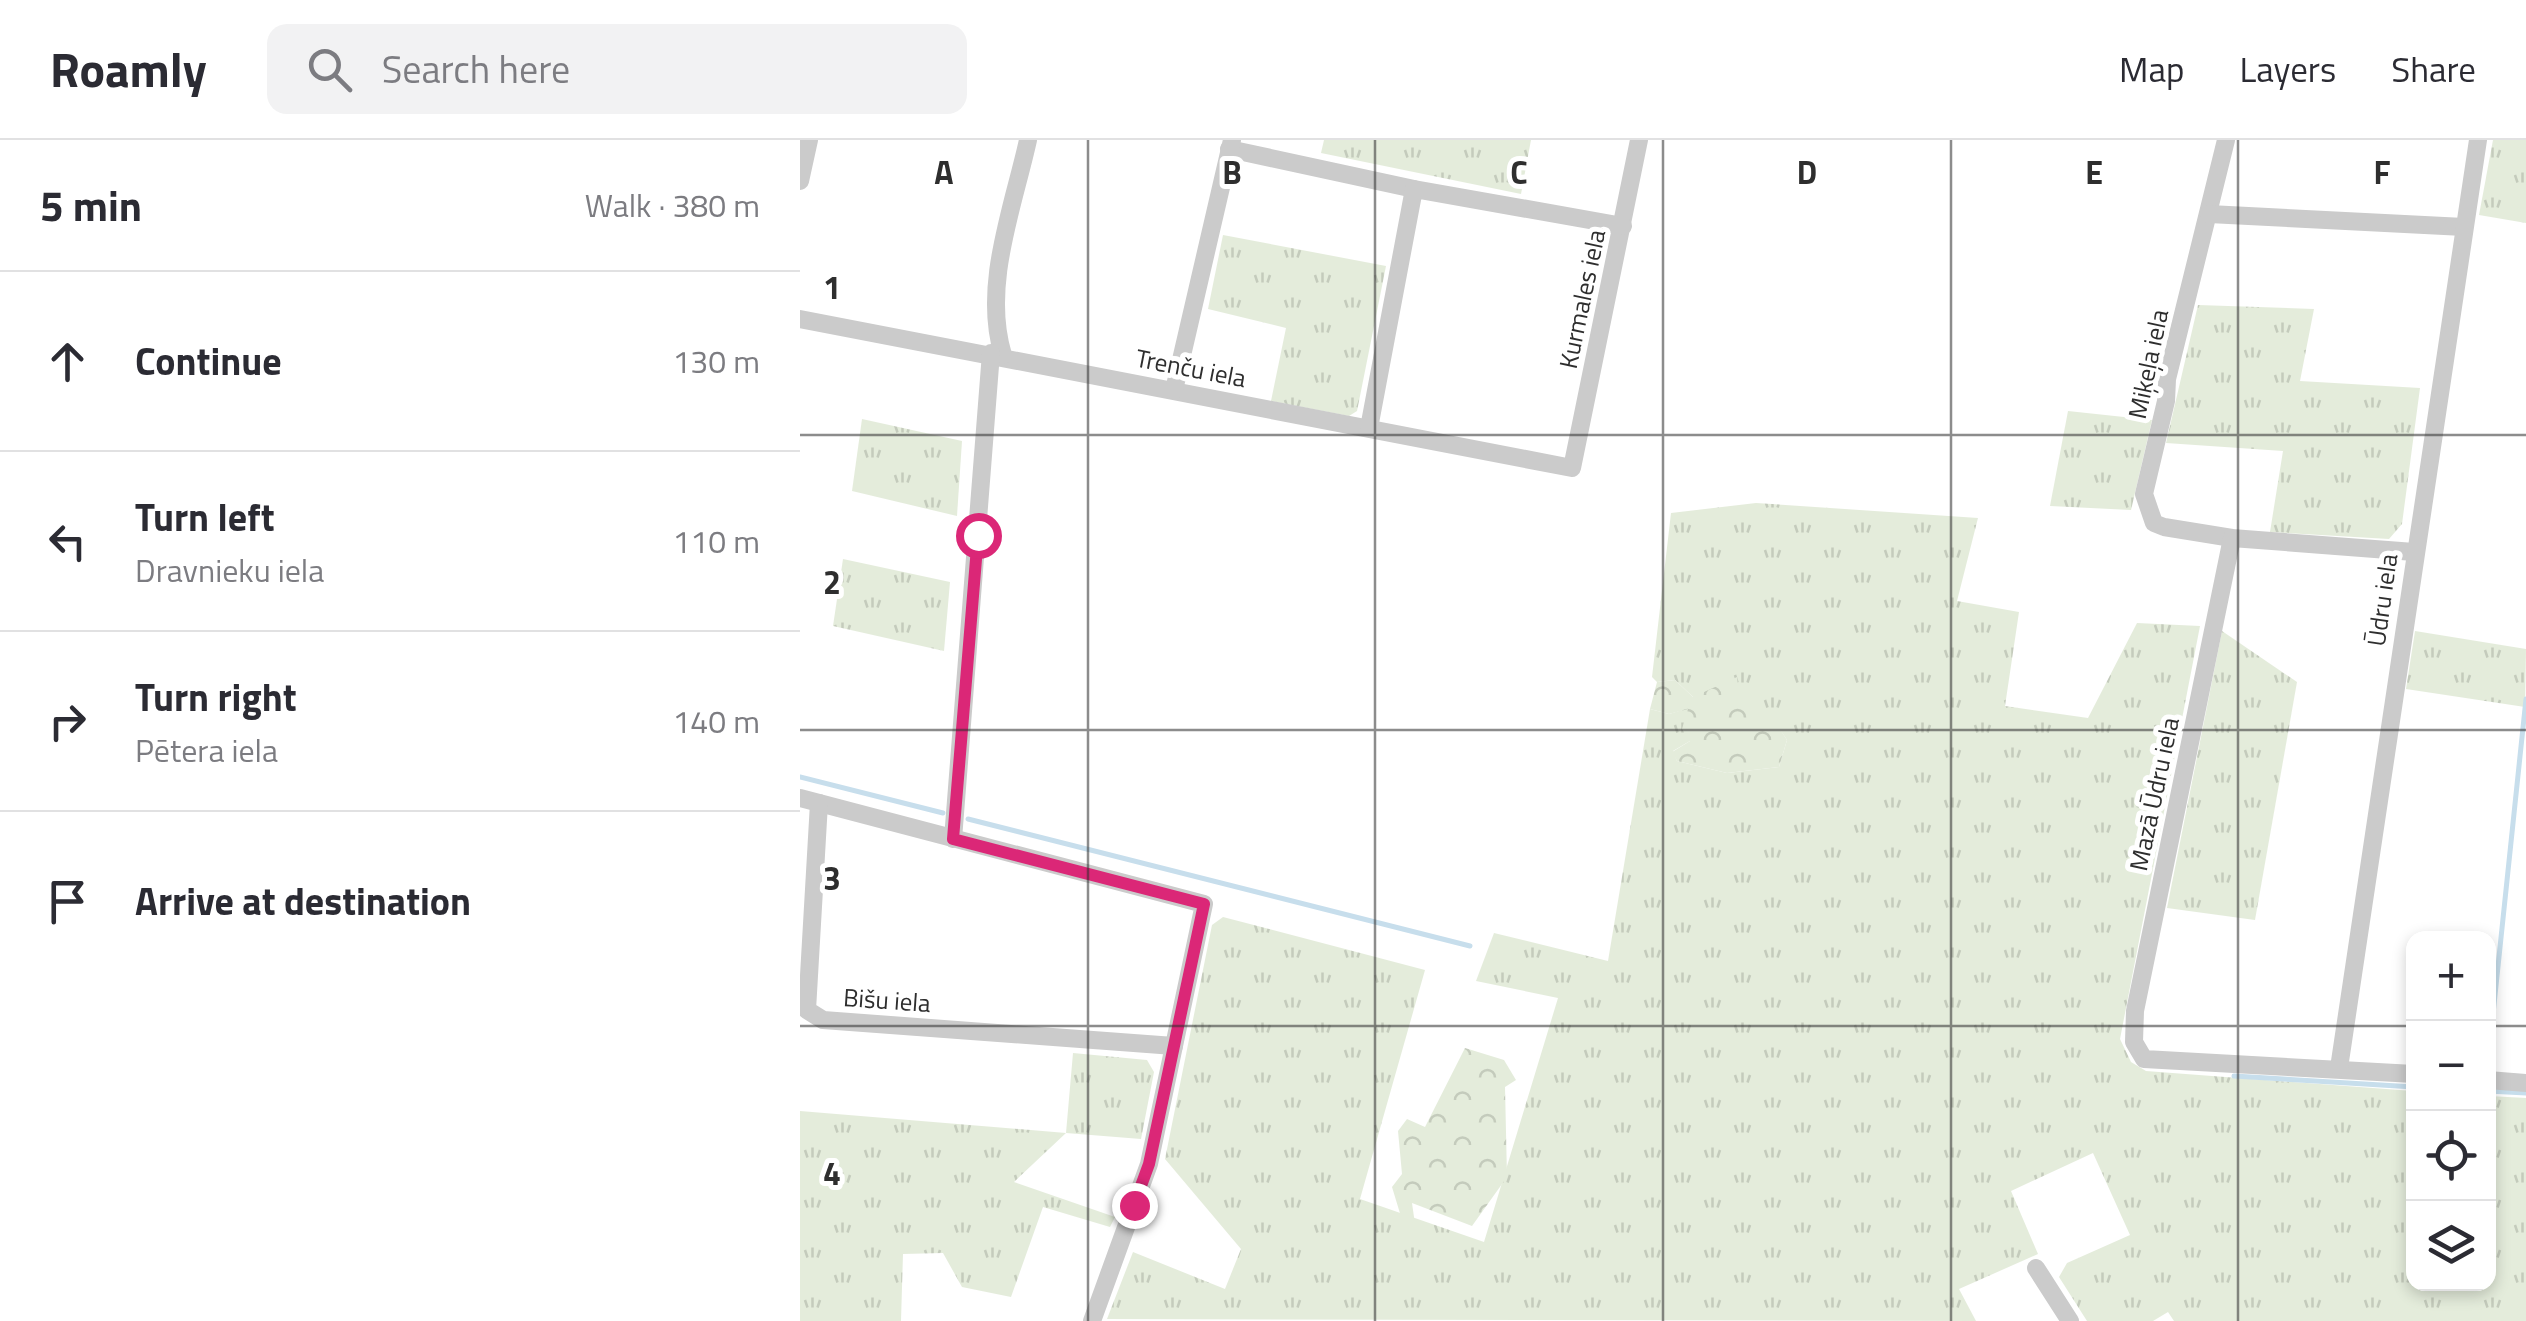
<!DOCTYPE html>
<meta charset="utf-8">
<style>
:root{--surface:#fff;--page:#f2f2f3;--text:#2b2b33;--muted:#7c7c81;--line:#e1e1e2}
body{margin:0;font-family:"Titillium Web",sans-serif;background:var(--page);color:var(--text)}
.controls{position:absolute;right:30px;bottom:30px;display:grid;overflow:hidden;border-radius:20px;box-shadow:0 5px 15px #0003}
.controls button{width:90px;height:90px;display:grid;place-items:center;padding:0;border:0;border-bottom:2px solid var(--line);background:var(--surface);color:var(--text);font:50px sans-serif}
.stop{position:absolute;width:30px;height:30px;margin:-22px;border:8px solid #db2777;border-radius:50%;background:#fff}
.stop.end{background:#db2777;border-color:#fff;box-shadow:0 2px 10px #0008}
.list{margin:0;padding:0;list-style:none}
h2{display:flex;justify-content:space-between;align-items:center;height:130px;margin:0;padding:0 40px;font-size:42px}
h2 small{font-size:32px;font-weight:400;color:var(--muted)}
.list li{display:grid;grid-template-columns:65px 1fr auto;gap:30px;align-items:center;box-sizing:border-box;height:180px;padding:0 40px;border-top:2px solid var(--line)}
.list b{display:block;font-size:38px;white-space:nowrap}
.list p{margin:0;font-size:32px;white-space:nowrap;color:var(--muted)}
.list em{font-size:32px;font-style:normal;color:var(--muted)}
.icon{flex:none;width:55px;height:55px;fill:none;stroke:currentColor;stroke-width:2;stroke-linecap:round;stroke-linejoin:round}
.map{position:relative;flex:none;width:1726px;height:1181px;overflow:hidden}
header{display:flex;align-items:center;gap:60px;box-sizing:border-box;height:140px;padding:0 50px;background:var(--surface);border-bottom:2px solid var(--line)}
header strong{font-size:48px}
nav{display:flex;gap:55px;margin-inline-start:auto;font-size:35px}
.search{width:700px;height:90px;background:var(--page);display:flex;align-items:center;gap:25px;box-sizing:border-box;padding:0 35px;border-radius:20px;color:var(--muted);font-size:38px}
main{display:flex}
aside{flex:1;background:var(--surface)}
.map>svg:first-child{display:block}
.grass{fill:url(#grass-tufts)}
.forest{fill:url(#forest-crowns)}
.lines{fill:none;stroke-linecap:round;stroke-linejoin:round}
.stream{stroke:#c7deec;stroke-width:5}
.minor{stroke:#cbcbcb;stroke-width:18}
.route{stroke:#db2777;stroke-width:12}
.grid{fill:none;stroke:#2e2e2e;stroke-width:2.5;stroke-opacity:0.55}
.labels{text-anchor:middle;dominant-baseline:central;stroke-width:10;stroke-linejoin:round;paint-order:stroke}
.street-label{font-size:25px;fill:#2e2e2e;stroke:#fff}
.grid-label{font-size:32px;text-anchor:middle;font-weight:bold;fill:#2e2e2e;stroke:#fff;stroke-width:10;stroke-linejoin:round;paint-order:stroke}
</style>
<header>
<strong>Roamly</strong>
<div class="search"><svg class="icon" aria-label="search" viewBox="0 0 24 24"><circle cx="10" cy="10" r="6"/><path d="M15 15l6 6"/></svg>Search here</div>
<nav><a>Map</a><a>Layers</a><a>Share</a></nav>
</header>
<main>
<aside>
<h2>5 min<small>Walk · 380 m</small></h2>
<ul class="list">
<li><svg class="icon" aria-label="ahead" viewBox="0 0 24 24"><path d="M12 20V5M6 11l6-6 6 6"/></svg><div><b>Continue</b></div><em>130 m</em></li>
<li><svg class="icon" aria-label="left" viewBox="0 0 24 24"><path d="M17 20v-9H6M10 6l-5 5 5 5"/></svg><div><b>Turn left</b><p>Dravnieku iela</p></div><em>110 m</em></li>
<li><svg class="icon" aria-label="right" viewBox="0 0 24 24"><path d="M7 20v-9h11M14 6l5 5-5 5"/></svg><div><b>Turn right</b><p>Pētera iela</p></div><em>140 m</em></li>
<li><svg class="icon" aria-label="arrive" viewBox="0 0 24 24"><path d="M6 21V4h12l-3 4 3 4H6"/></svg><div><b>Arrive at destination</b></div></li>
</ul>
</aside>
<div class="map">
<svg width="1726" height="1181" viewBox="0 0 1726 1181">
<defs>
<pattern id="grass-tufts" width="24" height="20" patternUnits="userSpaceOnUse" patternTransform="scale(2.5)"><rect width="24" height="20" fill="#e4ecdb"/><path d="M3 7l-1-3M5 7V3M7 7l1-3M15 17l-1-3M17 17v-4M19 17l1-3" fill="none" stroke="#c4cbbc"/></pattern>
<pattern id="forest-crowns" width="20" height="18" patternUnits="userSpaceOnUse" patternTransform="scale(2.5)"><rect width="20" height="18" fill="#e4ecdb"/><path d="M2 6a3 3 0 1 1 6 0M12 15a3 3 0 1 1 6 0" fill="none" stroke="#c4cbbc"/></pattern>
</defs>
<rect width="100%" height="100%" fill="#fff"/>
<g class="grass">
<polygon points="524,0 731,0 721,54 521,13"/>
<polygon points="1693,0 1726,0 1726,83 1679,75"/>
<polygon points="423,95 586,126 557,271 549,276 471,261 486,188 408,169"/>
<polygon points="1398,165 1514,169 1500,241 1620,248 1602,384 1589,399 1470,392 1483,311 1366,303"/>
<polygon points="1268,271 1352,280 1331,370 1250,366"/>
<polygon points="62,279 162,301 157,376 52,351"/>
<path d="M956 363 1178 378 1157 461 1219 472 1205 566 1288 578 1337 483 1400 486 1320 899 1331 922 1346 931 1613 951 1614 1144H1688L1689 956 1726 958V1181H1374L1368 1172 1353 1181H1287L1259 1137 1267 1123 1330 1095 1293 1013 1211 1051 1238 1114 1159 1149 1176 1181 307 1179 333 1112 425 1149 441 1109 365 1019 412 785 423 777 625 830 560 1059 684 1102 758 858 676 841 694 793 808 821 850 569 869 574 889 568 890 601 873 611 877 621 927 633 979 627 987 600C959 557 942 556 893 557L875 540 857 542 852 537 871 373Z"/>
<polygon points="43,419 150,442 144,511 33,486"/>
<polygon points="1422,491 1497,542 1455,780 1367,768"/>
<polygon points="1615,491 1726,509 1725,567 1606,549"/>
<polygon points="273,913 347,920 354,932 341,999 266,993 214,1042 315,1077 310,1087 243,1067 211,1157 162,1147 143,1113 103,1114 101,1181 0,1181 0,971 266,993"/>
</g>
<g class="forest">
<polygon points="937,537 939,556 969,572 987,600 979,627 927,633 877,621 872,612 890,601 882,589 888,569 869,574 850,569 857,542 875,540 893,557"/>
<polygon points="665,908 704,920 716,940 705,947 707,1037 672,1086 612,1063 615,1084 602,1080 592,1047 602,1034 598,991 607,979 625,987"/>
</g>
<g class="lines">
<g class="stream">
<polyline points="0,637 143,673"/>
<polyline points="168,679 670,806"/>
<polyline points="1688,922 1726,559"/>
<polyline points="1434,936 1614,947"/>
<polyline points="1688,951 1726,953"/>
</g>
<g class="minor">
<polyline points="1426,0 1367,239 1366,261 1344,354 1354,383 1364,387 1432,398 1614,412"/>
<polyline points="429,9 614,49"/>
<polyline points="0,41 9,0"/>
<polyline points="1409,74 1664,87"/>
<polyline points="0,179 772,328 839,0"/>
<path d="M203 215C182 146 213 68 228 0"/>
<polyline points="374,250 432,0"/>
<polyline points="569,288 614,49 823,86"/>
<polyline points="1432,398 1335,871 1334,902 1344,919 1614,934"/>
<polyline points="0,658 404,764 349,1024 292,1181"/>
<polyline points="19,663 7,870 23,880 374,906"/>
<polyline points="153,699 191,213"/>
<polyline points="1539,928 1678,0"/>
<polyline points="1688,940 1726,943"/>
<polyline points="1236,1128 1270,1181"/>
</g>
</g>
<g class="lines">
<polyline class="route" points="178,395 153,699 404,764 349,1024 334,1065"/>
</g>
<path class="grid" d="M288 0V1181M575 0V1181M863 0V1181M1151 0V1181M1438 0V1181M0 295H1726M0 590H1726M0 886H1614M1688 886H1726"/>
<g class="labels">
<g class="street-label">
<text transform="translate(782 159) rotate(-78)">Kurmales iela</text>
<text transform="translate(1348 224) rotate(-78)">Miķeļa iela</text>
<text transform="translate(391 228) rotate(11)">Trenču iela</text>
<text transform="translate(1582 460) rotate(-82)">Ūdru iela</text>
<text transform="translate(1354 654) rotate(-78)">Mazā Ūdru iela</text>
<text transform="translate(87 860) rotate(4)">Bišu iela</text>
</g>
</g>
<g class="grid-label">
<text x="144" y="44">A</text>
<text x="432" y="44">B</text>
<text x="719" y="44">C</text>
<text x="1007" y="44">D</text>
<text x="1294" y="44">E</text>
<text x="1582" y="44">F</text>
<text x="32" y="159">1</text>
<text x="32" y="454">2</text>
<text x="32" y="750">3</text>
<text x="32" y="1045">4</text>
</g>
</svg>
<div class="controls">
<button>+</button>
<button>−</button>
<button><svg class="icon" aria-label="locate" viewBox="0 0 24 24"><circle cx="12" cy="12" r="6"/><path d="M12 2v4M12 18v4M2 12h4M18 12h4"/></svg></button>
<button><svg class="icon" aria-label="layers" viewBox="0 0 24 24"><path d="M12 4l9 5-9 5-9-5zM3 14l9 5 9-5"/></svg></button>
</div>
<div class="stop" style="left:178px;top:395px"></div>
<div class="stop end" style="left:334px;top:1065px"></div>
</div>
</main>
